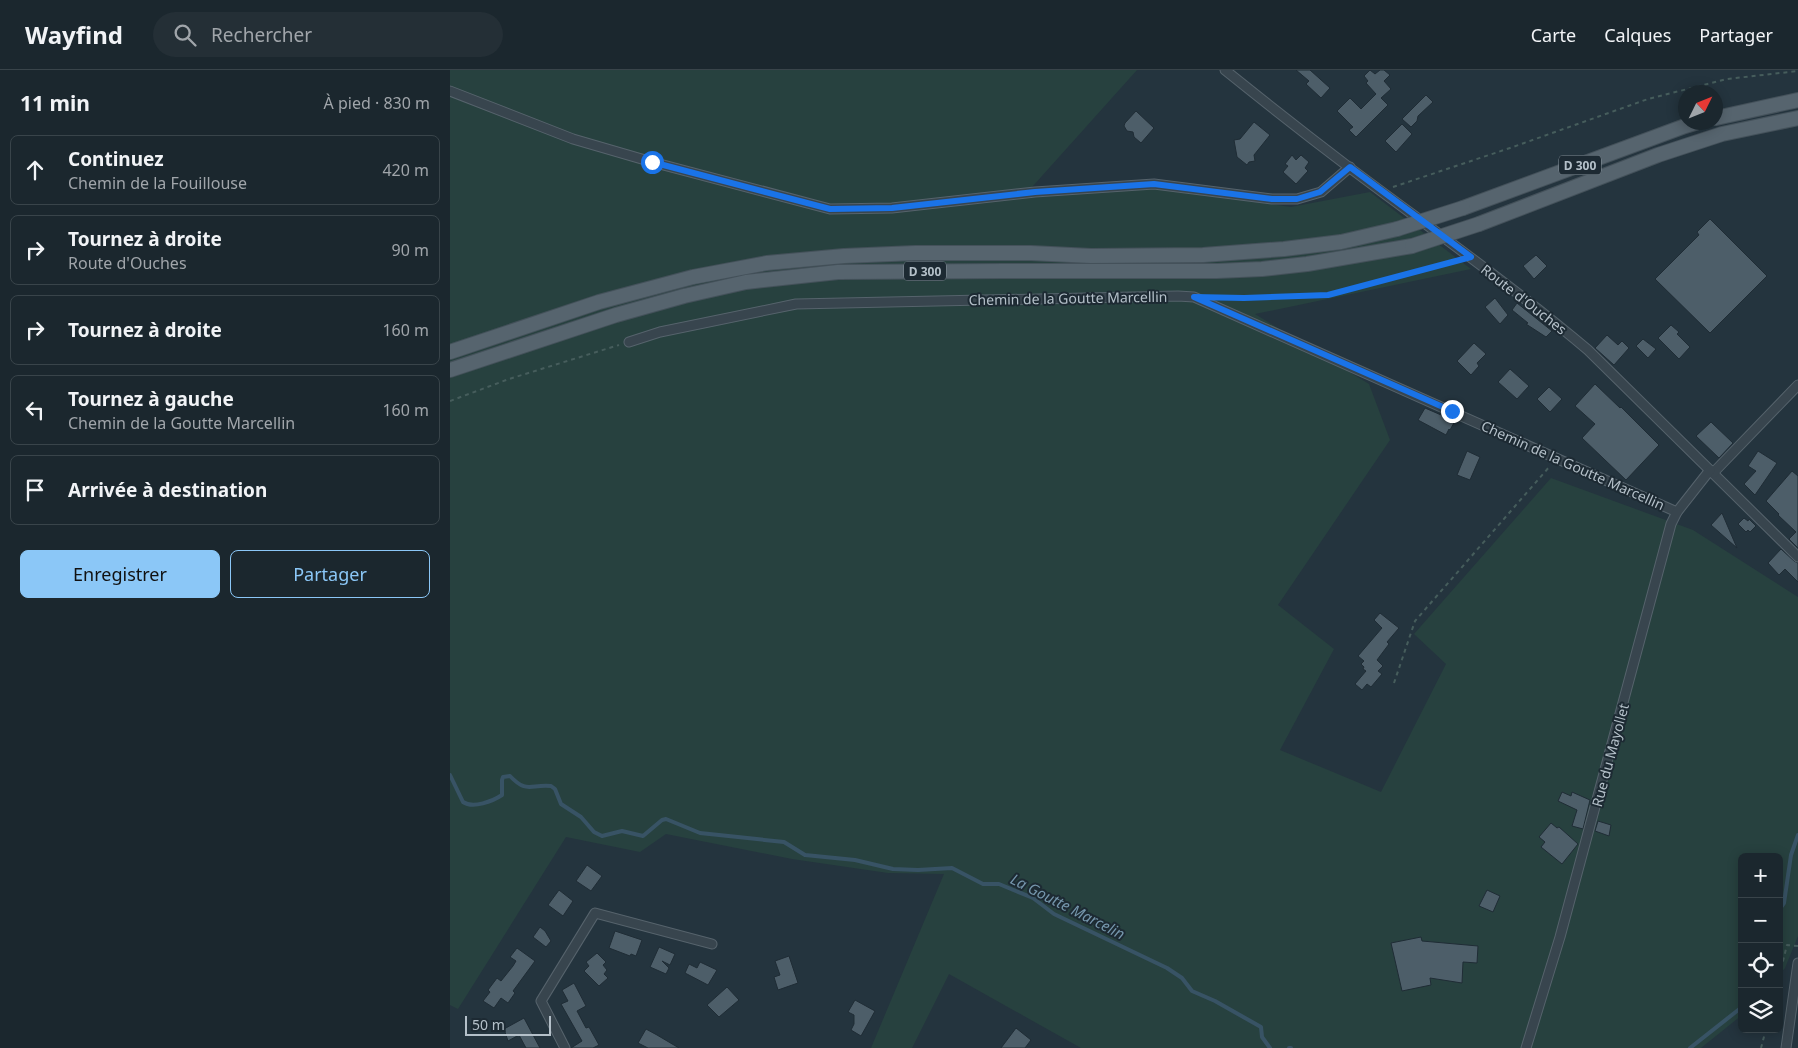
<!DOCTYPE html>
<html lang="fr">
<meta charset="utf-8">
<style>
:root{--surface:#1b272e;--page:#242f36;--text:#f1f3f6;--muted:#a0a5aa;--line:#39444a;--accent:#8bc7f7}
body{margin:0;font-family:"Noto Sans",sans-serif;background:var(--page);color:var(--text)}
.controls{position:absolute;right:15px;bottom:15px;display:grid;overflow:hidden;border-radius:8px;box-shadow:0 2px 12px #0003}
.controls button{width:45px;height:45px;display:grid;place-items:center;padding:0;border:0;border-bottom:1px solid var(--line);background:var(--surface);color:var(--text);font:25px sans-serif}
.compass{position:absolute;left:1228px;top:15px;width:45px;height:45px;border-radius:50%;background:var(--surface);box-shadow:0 2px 12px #0003;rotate:47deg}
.scale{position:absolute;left:15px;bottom:12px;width:86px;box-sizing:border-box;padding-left:5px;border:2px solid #b4c0c9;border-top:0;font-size:14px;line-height:18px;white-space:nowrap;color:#b4c0c9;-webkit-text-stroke:4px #1d2a33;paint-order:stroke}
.stop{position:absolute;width:15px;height:15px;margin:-11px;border:4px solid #1a73e8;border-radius:50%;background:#fff}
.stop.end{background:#1a73e8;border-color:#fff;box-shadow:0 1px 5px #0008}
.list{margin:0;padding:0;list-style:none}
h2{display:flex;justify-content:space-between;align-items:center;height:65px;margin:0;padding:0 20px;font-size:21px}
h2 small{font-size:16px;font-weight:400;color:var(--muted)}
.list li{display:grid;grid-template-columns:32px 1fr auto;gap:15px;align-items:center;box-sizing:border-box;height:70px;margin:0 10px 10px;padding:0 10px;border:1px solid var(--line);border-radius:8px}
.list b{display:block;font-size:19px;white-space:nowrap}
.list p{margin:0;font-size:16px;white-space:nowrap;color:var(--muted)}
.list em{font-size:16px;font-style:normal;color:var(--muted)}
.actions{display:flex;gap:10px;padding:15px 20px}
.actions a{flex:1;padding:11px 0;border:1px solid var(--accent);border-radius:8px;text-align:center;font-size:18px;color:var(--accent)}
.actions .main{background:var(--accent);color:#111}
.icon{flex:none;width:28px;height:28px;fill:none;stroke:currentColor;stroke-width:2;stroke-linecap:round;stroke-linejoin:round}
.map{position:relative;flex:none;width:1348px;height:978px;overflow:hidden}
header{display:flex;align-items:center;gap:30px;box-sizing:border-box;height:70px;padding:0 25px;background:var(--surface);border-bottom:1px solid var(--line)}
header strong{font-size:24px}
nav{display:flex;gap:28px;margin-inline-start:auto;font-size:18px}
.search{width:350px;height:45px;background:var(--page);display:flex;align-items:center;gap:12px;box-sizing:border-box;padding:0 18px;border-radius:28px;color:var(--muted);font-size:19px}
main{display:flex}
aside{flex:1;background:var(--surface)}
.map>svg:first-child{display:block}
.green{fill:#27413f}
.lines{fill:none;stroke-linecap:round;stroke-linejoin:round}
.stream{stroke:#385365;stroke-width:4}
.building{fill:#4d5e69;stroke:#1f2c35}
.minor-casing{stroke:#56636c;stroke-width:11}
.primary-casing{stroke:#44515a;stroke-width:16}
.path{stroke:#465d5c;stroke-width:2;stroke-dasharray:4 4;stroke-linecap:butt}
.minor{stroke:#38454e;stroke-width:9}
.primary{stroke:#56646e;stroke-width:14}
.primary-bridge-casing{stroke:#44515a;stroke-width:16;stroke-linecap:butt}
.primary-bridge{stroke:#56646e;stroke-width:14}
.route{stroke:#1a73e8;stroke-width:6}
.labels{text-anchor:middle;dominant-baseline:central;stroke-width:4;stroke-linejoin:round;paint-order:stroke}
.shield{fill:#1d2a33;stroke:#87939c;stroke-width:1}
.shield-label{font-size:12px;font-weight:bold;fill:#b4c0c9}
.street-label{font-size:14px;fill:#b4c0c9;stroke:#1d2a33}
.water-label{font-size:15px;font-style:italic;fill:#7596ac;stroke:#1d2a33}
</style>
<header>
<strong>Wayfind</strong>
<div class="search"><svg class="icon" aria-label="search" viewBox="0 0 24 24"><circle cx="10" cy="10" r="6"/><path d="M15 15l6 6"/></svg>Rechercher</div>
<nav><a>Carte</a><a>Calques</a><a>Partager</a></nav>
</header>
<main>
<aside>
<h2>11 min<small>À pied · 830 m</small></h2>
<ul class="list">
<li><svg class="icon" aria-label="ahead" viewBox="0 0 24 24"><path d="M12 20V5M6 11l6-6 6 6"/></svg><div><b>Continuez</b><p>Chemin de la Fouillouse</p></div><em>420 m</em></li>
<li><svg class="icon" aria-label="right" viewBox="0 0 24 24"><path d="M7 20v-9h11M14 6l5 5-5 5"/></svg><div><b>Tournez à droite</b><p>Route d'Ouches</p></div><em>90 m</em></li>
<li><svg class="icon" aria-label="right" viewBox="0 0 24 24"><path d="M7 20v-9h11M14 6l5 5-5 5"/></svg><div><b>Tournez à droite</b></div><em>160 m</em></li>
<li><svg class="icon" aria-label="left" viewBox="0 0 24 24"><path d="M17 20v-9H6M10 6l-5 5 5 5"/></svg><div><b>Tournez à gauche</b><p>Chemin de la Goutte Marcellin</p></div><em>160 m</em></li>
<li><svg class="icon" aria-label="arrive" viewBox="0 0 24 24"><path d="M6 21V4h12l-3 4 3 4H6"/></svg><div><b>Arrivée à destination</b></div></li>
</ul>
<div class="actions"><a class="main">Enregistrer</a><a>Partager</a></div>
</aside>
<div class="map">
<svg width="1348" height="978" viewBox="0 0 1348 978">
<rect width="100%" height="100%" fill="#24343e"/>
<polygon class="green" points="0,0 687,0 574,126 702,117 841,137 920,122 1021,199 805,244 919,314 940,370 828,535 884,579 830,680 931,722 996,594 964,564 1101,408 1243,460 1348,527 1348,866 1335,898 1329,905 1329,787 1292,787 1292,945 1251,978 631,978 499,904 462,978 421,978 494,804 438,803 342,789 216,764 190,782 116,767 8,939 0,935"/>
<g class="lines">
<g class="stream">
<path d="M0 705 13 732C23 739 43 731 52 725V710L53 707 60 706C77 724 80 714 101 716L105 719 111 734 131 747 144 762 152 766 172 761 193 766 212 750 216 749 250 763 334 772 355 785 405 790 443 799 468 800 502 798 533 814H549L583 828 604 844 717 898 732 908 742 921 765 931 811 957 812 967 820 978"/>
<polyline points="1329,840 1334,833 1341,785 1348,765"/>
<polyline points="839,978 841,978"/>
<polyline points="1240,978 1292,937"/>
</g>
</g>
<g class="building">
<polygon points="846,0 860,0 880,18 871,28 856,14 859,11"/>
<polygon points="920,0 925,4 930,0 934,0 940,5 934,11 941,19 931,28 938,35 906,67 899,60 903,57 887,41 900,28 911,39 926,24 916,13 918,11 914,6"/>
<polygon points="976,25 983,32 968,46 967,51 961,57 952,49"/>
<polygon points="686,41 704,58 691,73 684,67 683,62 677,61 674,56 675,53"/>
<polygon points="804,52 820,65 804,85 805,91 799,92 797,95 787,87 784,70 790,69"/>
<polygon points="952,54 962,64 946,82 935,71"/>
<polygon points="842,85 846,90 851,85 859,92 855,98 858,101 846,114 833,102 838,96 835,94"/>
<polygon points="1260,149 1317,206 1260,263 1205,209 1249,165 1247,162"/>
<polygon points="1086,185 1097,196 1084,209 1073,196"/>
<polygon points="1045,228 1058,245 1050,254 1035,237"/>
<polygon points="1067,233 1102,261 1096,267 1076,254 1078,253 1062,240"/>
<polygon points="1221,255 1229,262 1227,264 1240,277 1229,289 1208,268"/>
<polygon points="1157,265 1168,275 1172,271 1179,278 1164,295 1145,278"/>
<polygon points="1193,269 1206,279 1198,288 1186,276"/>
<polygon points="1024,273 1036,284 1027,293 1029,296 1021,305 1007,291"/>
<polygon points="1060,299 1079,316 1067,329 1048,312"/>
<polygon points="1145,314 1170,338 1171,337 1209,375 1176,410 1132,368 1145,354 1125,336"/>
<polygon points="1099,317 1112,329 1100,342 1087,329"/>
<polygon points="975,338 1005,351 1000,360 999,359 996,365 968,350"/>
<polygon points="1261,352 1283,373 1269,388 1246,366"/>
<polygon points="1017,381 1030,387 1020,410 1007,405"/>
<polygon points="1308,381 1327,393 1305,425 1294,414 1306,401 1298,396"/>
<polygon points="1342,401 1348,406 1348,478 1339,469 1346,462 1328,445 1329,444 1316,431"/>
<polygon points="1272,443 1287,478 1261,455"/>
<polygon points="1294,448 1298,451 1299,449 1306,456 1300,462 1298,460 1296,462 1288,454"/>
<polygon points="1331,479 1344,491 1348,493 1348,512 1335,499 1329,505 1318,493"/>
<polygon points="930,543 949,558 937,572 939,574 927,590 933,596 928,601 932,604 921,617 917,614 912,620 905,614 916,601 913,599 914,597 911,594 914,591 908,586 932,558 924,550"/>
<polygon points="1112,722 1121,726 1122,722 1140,730 1133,759 1122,756 1127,740 1108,731"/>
<polygon points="1148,751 1161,755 1159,766 1145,761"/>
<polygon points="1101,753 1107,758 1109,757 1128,774 1112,794 1091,777 1095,772 1089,767"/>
<polygon points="137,795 152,806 141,821 126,811"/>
<polygon points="109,820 123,831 113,846 98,835"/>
<polygon points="1037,820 1050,826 1043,842 1029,836"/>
<polygon points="90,857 95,861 101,871 96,877 83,867"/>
<polygon points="165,861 192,870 186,886 181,884 180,886 159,878"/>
<polygon points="971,867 972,871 1028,876 1027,893 1013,892 1012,913 980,908 981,915 952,921 941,873"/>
<polygon points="209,877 225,884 220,895 212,891 219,898 216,904 200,897"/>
<polygon points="67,878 85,891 63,921 65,923 58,933 51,928 44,938 33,931 40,922 38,920 47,908 51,911 63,896 66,891 60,887"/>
<polygon points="147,883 156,892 153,895 157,900 154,904 158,908 149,916 134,901 139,896 136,892"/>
<polygon points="339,886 348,913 328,920 324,907 330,905 325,891"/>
<polygon points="250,892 267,900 258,915 235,903 239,894 247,898"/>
<polygon points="124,913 136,936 127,941 136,958 139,957 149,975 143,978 121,978 132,971 111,934 118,931 112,920"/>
<polygon points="277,917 289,930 269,947 257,935"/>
<polygon points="405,930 425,941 411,966 401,960 404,954 404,945 398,942"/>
<polygon points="74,948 90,978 76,978 69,965 58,971 54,959"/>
<polygon points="566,958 581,970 575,978 551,978"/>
<polygon points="196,959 207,965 229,978 198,978 188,973"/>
</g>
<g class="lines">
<defs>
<g id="minor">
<path d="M775 0C816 33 858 66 900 98 980 158 1061 215 1138 280L1348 487"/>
<polyline points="0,21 123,69 202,92 380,139 442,138 585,122 704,114 822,129 847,129 871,122 900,97"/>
<polyline points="179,272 210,262 346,234 728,226 744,227 1227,442"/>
<polyline points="1263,403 1348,315"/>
<polyline points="115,978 91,931 145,843 262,874"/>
<polyline points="1076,978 1110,867 1221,454 1227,442 1260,400"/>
<polyline points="1336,978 1348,893"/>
</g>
<g id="primary">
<polyline points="1266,48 1348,30"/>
<polyline points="1013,138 1235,56 1248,52"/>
<polyline points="1029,154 1208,85 1272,64 1348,48"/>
<polyline points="0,282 149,232 243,207 317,193 394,186 465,183 581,183 641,186 753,185 834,179 891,172 947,159"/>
<polyline points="0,300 166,245 234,226 296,212 388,202 554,201 767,201 812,199 857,194 962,176"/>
</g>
</defs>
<use href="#minor" class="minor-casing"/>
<use href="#primary" class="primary-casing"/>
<g class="path">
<polyline points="943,117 1060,78 1198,29 1277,9 1348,1"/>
<polyline points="773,228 878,225 1006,191"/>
<polyline points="0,331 59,309 169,275"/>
<polyline points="944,613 965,551 1100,396"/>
<polyline points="1329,907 1337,875 1348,876"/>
<polyline points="1311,978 1316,959"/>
</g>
<use href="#minor" class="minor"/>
<use href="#primary" class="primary"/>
<defs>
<g id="primary-bridge">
<polyline points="947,159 1013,138"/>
<polyline points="962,176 1029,154"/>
</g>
</defs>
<use href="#primary-bridge" class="primary-bridge-casing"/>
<use href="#primary-bridge" class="primary-bridge"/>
</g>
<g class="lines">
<polyline class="route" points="202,92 380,139 442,138 585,122 704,114 822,129 847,129 870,122 900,97 1021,187 878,225 794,228 744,227 1002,341"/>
</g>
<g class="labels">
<g class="shield">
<rect x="1109" y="85.5" width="42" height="19" rx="4"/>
<rect x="454" y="191.5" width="42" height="19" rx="4"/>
</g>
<g class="shield-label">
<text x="1130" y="95">D 300</text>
<text x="475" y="201">D 300</text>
</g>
<g class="street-label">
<text transform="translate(618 228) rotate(-1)">Chemin de la Goutte Marcellin</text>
<text transform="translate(1074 229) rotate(38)">Route d'Ouches</text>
<text transform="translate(1123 395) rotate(24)">Chemin de la Goutte Marcellin</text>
<text transform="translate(1160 685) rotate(-75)">Rue du Mayollet</text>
</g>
<g class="water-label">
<text transform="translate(618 836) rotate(27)">La Goutte Marcelin</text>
</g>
</g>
</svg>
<div class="controls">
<button>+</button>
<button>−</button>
<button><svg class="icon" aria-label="locate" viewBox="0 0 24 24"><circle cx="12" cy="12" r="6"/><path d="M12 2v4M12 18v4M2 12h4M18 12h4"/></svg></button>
<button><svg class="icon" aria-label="layers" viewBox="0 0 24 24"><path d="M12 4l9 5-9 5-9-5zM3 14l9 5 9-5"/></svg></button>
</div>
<svg class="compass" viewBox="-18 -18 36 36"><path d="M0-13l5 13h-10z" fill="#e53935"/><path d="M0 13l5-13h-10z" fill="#a0a5aa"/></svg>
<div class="scale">50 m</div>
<div class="stop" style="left:202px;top:92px"></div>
<div class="stop end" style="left:1002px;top:341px"></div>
</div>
</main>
